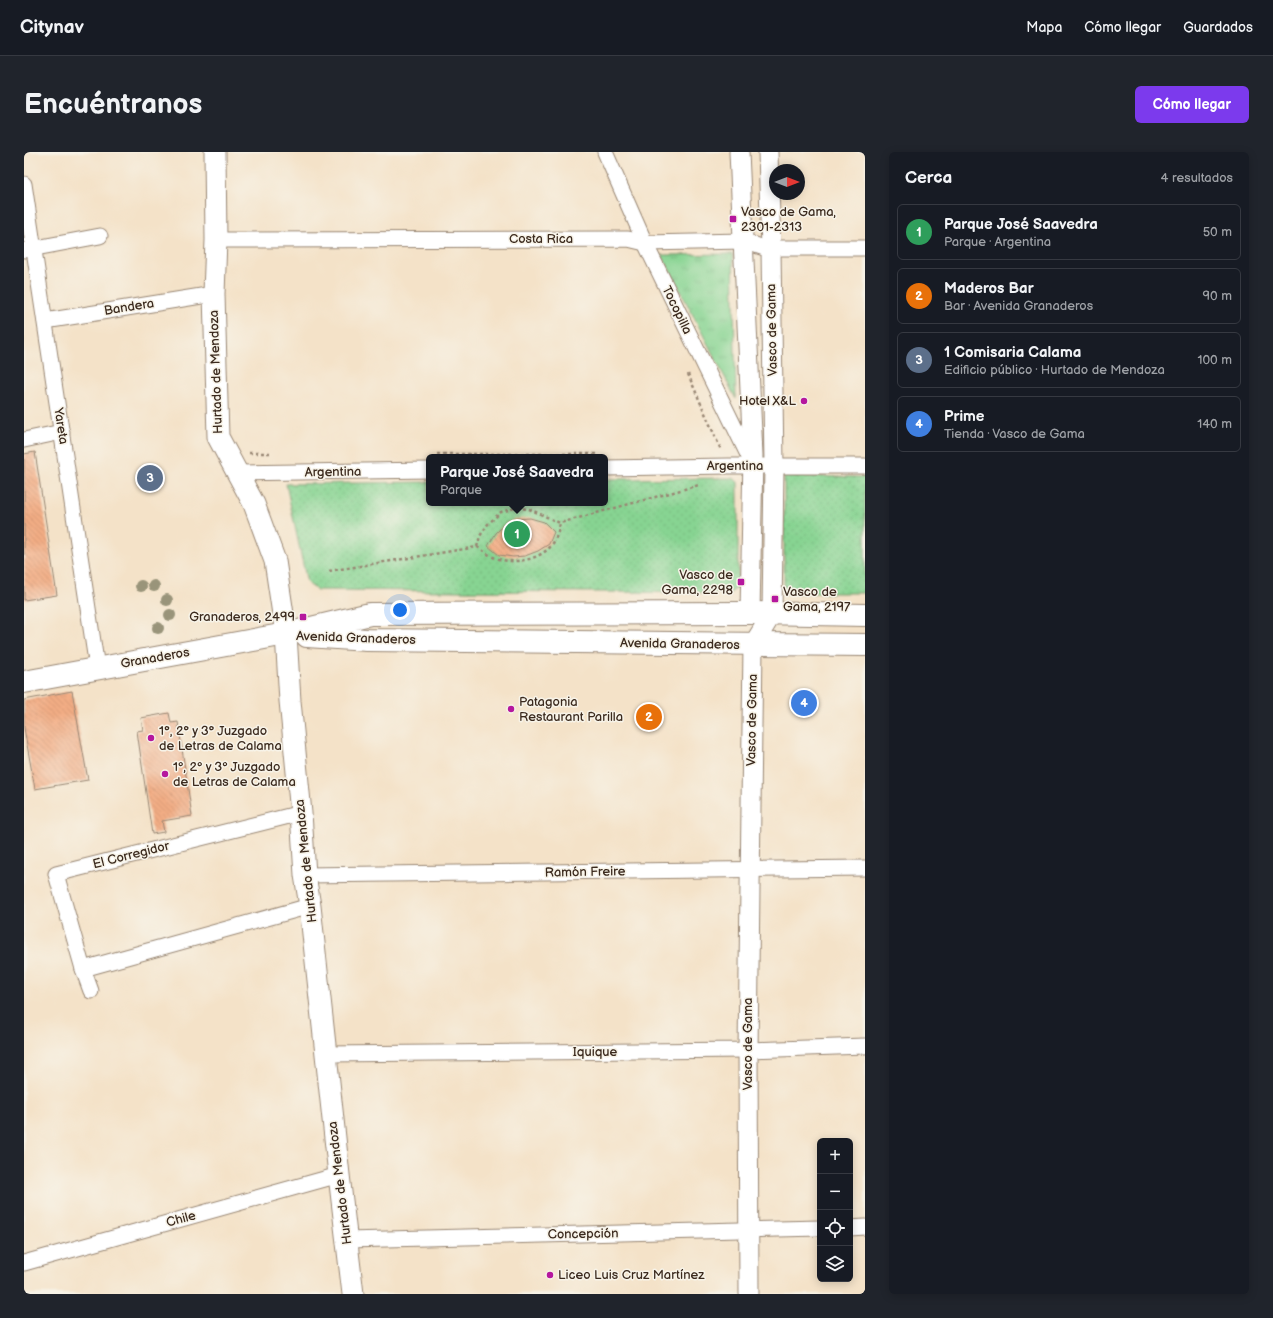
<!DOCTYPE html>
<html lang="es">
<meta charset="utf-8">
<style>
:root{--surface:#171b24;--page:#20242c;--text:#f1f3f6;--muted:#9ea1a6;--line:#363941;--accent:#7c3aed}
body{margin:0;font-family:"Balsamiq Sans",sans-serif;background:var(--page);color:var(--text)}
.controls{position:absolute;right:12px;bottom:12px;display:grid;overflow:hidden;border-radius:6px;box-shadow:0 2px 10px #0003}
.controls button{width:36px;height:36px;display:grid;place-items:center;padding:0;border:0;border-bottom:1px solid var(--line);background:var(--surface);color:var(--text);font:20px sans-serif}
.compass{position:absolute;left:745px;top:12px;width:36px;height:36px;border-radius:50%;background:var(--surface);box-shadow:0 2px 10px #0003;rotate:90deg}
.you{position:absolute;left:376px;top:458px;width:14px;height:14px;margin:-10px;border:3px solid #fff;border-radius:50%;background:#1a73e8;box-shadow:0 0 0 6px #1a73e833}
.badge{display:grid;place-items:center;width:26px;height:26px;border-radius:50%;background:var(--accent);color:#fff;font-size:13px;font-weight:700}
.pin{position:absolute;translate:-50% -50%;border:2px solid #fff;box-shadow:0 1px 4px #0006}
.popup{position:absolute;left:402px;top:302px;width:182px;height:52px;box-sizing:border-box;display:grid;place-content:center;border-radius:6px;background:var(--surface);filter:drop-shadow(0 1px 3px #0005);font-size:13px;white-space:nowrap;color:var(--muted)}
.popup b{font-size:15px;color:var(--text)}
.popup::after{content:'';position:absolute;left:50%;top:100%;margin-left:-8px;border:8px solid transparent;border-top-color:var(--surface)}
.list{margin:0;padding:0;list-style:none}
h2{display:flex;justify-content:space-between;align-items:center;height:52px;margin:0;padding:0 16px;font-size:17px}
h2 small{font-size:13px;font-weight:400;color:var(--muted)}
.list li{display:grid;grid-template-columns:26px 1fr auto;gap:12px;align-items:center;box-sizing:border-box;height:56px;margin:0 8px 8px;padding:0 8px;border:1px solid var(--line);border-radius:6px}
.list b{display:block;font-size:15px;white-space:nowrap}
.list p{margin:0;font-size:13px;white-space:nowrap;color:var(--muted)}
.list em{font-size:13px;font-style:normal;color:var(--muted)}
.icon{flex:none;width:22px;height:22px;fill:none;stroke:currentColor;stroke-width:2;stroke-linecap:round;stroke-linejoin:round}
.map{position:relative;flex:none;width:841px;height:1142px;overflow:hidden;border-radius:6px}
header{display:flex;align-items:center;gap:24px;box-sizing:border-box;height:56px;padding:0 20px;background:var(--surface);border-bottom:1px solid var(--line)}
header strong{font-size:19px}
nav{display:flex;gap:22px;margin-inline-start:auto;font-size:14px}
.intro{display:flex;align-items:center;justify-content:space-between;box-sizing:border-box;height:96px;padding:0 24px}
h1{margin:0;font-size:28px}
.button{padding:10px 18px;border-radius:6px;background:var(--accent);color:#fff;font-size:14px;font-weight:700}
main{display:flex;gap:24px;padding:0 24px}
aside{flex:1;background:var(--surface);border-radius:6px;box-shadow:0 2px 10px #0003}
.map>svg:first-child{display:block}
.grass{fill:url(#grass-tufts);stroke:#617f58}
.park{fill:url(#park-dots);stroke:#617f58}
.building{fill:url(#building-back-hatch)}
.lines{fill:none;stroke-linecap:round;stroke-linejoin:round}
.minor-casing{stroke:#988673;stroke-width:17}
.tertiary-casing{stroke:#988673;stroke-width:21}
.secondary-casing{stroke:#988673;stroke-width:23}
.primary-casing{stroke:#988673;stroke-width:24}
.path{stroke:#988673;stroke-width:2.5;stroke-dasharray:3 3;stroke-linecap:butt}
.minor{stroke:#fff;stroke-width:15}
.tertiary{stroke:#fff;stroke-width:19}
.secondary{stroke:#fff;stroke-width:21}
.primary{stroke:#fff;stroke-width:22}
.tree{fill:#99947a}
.poi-dot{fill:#b5179e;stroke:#f7f3e8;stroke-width:1.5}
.labels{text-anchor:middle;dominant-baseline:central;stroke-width:3;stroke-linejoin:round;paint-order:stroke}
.poi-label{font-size:13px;fill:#3b2a1e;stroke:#f7f3e8;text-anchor:start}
.street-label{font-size:13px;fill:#3b2a1e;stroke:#f7f3e8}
</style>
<header>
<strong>Citynav</strong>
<nav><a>Mapa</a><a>Cómo llegar</a><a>Guardados</a></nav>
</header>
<div class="intro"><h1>Encuéntranos</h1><a class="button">Cómo llegar</a></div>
<main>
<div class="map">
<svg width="841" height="1142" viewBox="0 0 841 1142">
<defs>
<pattern id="grass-tufts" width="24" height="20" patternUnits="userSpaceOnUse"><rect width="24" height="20" fill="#87d492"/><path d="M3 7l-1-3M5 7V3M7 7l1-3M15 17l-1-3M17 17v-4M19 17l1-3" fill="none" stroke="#75b67d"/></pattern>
<pattern id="park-dots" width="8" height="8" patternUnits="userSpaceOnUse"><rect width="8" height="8" fill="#87d492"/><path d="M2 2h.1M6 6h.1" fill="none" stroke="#75b67d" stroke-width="1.8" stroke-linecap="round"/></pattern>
<pattern id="building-back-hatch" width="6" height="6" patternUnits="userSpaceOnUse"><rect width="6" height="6" fill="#f3ad85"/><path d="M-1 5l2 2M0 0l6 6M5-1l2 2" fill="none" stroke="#c68d6c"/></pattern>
</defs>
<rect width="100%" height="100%" fill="#f7f3e8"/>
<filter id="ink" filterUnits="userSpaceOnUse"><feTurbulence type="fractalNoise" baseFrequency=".025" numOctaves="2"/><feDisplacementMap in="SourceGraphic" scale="8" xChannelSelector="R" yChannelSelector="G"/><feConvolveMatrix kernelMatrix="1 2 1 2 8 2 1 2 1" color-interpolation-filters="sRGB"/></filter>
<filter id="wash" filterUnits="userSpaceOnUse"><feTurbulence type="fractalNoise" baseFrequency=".012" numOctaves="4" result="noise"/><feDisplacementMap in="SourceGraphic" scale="16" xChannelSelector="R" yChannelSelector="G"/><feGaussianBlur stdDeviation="0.9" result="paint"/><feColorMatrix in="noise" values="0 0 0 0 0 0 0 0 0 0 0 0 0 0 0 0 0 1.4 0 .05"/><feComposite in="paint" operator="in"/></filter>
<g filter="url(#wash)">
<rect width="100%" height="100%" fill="#f4e2c8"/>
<polygon class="grass" points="709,102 712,247 638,103"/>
<g class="park">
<polygon points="760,324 841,325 841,441 760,441"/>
<polygon points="708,326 714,330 714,435 706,441 293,438 283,431 262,332 405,330 405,351 581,351 581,327"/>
</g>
<g id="blocks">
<g class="building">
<polygon points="11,300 33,443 0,448 0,302"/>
<polygon points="506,366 520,370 530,380 525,392 514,399 501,404 489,405 475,403 464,394 472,381 481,372 492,367"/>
<polygon points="48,539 64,628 11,637 0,576 0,548"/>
<polygon points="145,561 147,571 154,570 168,664 138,669 140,680 128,682 113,579 119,578 117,566"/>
</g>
</g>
</g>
<g filter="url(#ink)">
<use href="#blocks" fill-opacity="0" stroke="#988673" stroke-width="1"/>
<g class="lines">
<defs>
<g id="minor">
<polyline points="581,0 621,91 728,311"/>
<polyline points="0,32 73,516"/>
<polyline points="192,88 604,87 621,91 720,89 740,96 841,96"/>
<polyline points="1,98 76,84"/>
<polyline points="21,169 190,142"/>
<polyline points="0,288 38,280"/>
<polyline points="581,316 704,314 841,314"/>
<polyline points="214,321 405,318"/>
<polyline points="277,661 32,722 59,817 286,754"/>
<polyline points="281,723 841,716"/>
<polyline points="59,817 67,839"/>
<polyline points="302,902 724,898 841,894"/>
<polyline points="826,1076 841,1075"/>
<polyline points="323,1088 796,1076"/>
<polyline points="0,1111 315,1023"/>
</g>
<g id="tertiary">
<polyline points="715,0 729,303 726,461"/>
<polyline points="725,1142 724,898 729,493 748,462 750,314 747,97 744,0"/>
</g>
<polyline id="secondary" points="191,0 192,88 190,142 194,285 230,352 251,409 262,482 266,549 277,661 281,723 286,754 315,1023 329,1142"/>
<g id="primary">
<polyline points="283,484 343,488 841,493"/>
<polyline points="0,530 262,482 346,462 726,461 841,463"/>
</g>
</defs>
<use href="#minor" class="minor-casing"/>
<use href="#tertiary" class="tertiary-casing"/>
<use href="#secondary" class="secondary-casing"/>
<use href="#primary" class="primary-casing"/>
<g class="path">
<polyline points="664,222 697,298"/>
<polyline points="225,301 248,301"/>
<polyline points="413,302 572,302"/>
<path d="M453 395C459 398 465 404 472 406 489 413 515 408 527 394 532 388 535 378 536 371"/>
<polyline points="305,419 453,395 456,384 464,372 477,360 491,356 505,357 536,371 675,333"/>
</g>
<use href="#minor" class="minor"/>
<use href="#tertiary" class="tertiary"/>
<use href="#secondary" class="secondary"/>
<use href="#primary" class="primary"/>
</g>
<g class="tree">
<circle cx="117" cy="434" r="6"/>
<circle cx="130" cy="434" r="6"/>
<circle cx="143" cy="448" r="6"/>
<circle cx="146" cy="463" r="6"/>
<circle cx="134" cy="476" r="6"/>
</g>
</g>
<g class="poi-dot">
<rect x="705" y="63" width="8" height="8" rx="2"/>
<circle cx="780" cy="249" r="4"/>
<rect x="713" y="426" width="8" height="8" rx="2"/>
<rect x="747" y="443" width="8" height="8" rx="2"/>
<rect x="275" y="461" width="8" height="8" rx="2"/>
<circle cx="487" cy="557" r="4"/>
<circle cx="127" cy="586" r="4"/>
<circle cx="141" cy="622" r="4"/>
<circle cx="526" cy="1123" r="4"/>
</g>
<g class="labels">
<g class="poi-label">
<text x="717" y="60">Vasco de Gama,<tspan x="717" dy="15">2301-2313</tspan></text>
<text x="772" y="249" text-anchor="end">Hotel X&amp;L</text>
<text x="709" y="423" text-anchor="end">Vasco de<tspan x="709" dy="15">Gama, 2298</tspan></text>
<text x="759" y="440">Vasco de<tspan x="759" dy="15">Gama, 2197</tspan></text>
<text x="271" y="465" text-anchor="end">Granaderos, 2499</text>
<text x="495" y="550">Patagonia<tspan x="495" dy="15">Restaurant Parilla</tspan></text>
<text x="135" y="579">1°, 2° y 3° Juzgado<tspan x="135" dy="15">de Letras de Calama</tspan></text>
<text x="149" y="615">1º, 2º y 3º Juzgado<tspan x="149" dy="15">de Letras de Calama</tspan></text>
<text x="534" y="1123">Liceo Luis Cruz Martínez</text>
</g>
<g class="street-label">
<text x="517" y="87">Costa Rica</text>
<text transform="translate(105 155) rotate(-9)">Bandera</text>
<text transform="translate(653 158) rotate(64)">Tocopilla</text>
<text transform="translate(748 178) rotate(-91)">Vasco de Gama</text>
<text transform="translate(192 220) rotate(-92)">Hurtado de Mendoza</text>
<text transform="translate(37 274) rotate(81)">Yareta</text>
<text x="711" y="314">Argentina</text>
<text transform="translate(309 320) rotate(-1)">Argentina</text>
<text transform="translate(332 486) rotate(2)">Avenida Granaderos</text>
<text transform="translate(656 492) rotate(1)">Avenida Granaderos</text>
<text transform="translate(131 506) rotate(-10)">Granaderos</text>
<text transform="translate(728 568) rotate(-89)">Vasco de Gama</text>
<text transform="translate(107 703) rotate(-14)">El Corregidor</text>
<text transform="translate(282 709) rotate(-96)">Hurtado de Mendoza</text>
<text transform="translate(561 720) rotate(-1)">Ramón Freire</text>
<text transform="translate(724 892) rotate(-90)">Vasco de Gama</text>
<text x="571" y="900">Iquique</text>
<text transform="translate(316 1031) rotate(-97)">Hurtado de Mendoza</text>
<text transform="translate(157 1067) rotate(-15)">Chile</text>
<text transform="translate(559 1082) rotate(-1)">Concepción</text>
</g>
</g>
</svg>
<div class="controls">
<button>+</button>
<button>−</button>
<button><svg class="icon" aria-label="locate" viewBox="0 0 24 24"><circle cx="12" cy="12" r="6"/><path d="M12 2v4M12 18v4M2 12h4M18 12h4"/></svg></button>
<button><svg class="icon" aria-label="layers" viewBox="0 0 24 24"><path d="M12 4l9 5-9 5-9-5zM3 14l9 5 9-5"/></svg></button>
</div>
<svg class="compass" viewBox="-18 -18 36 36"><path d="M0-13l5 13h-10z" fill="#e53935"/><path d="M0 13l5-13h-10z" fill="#9ea1a6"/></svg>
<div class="you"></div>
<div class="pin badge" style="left:493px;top:382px;background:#2e9e5b">1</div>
<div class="popup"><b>Parque José Saavedra</b>Parque</div>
<div class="pin badge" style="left:625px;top:565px;background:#e8710a">2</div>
<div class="pin badge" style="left:126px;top:326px;background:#5c6f8a">3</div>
<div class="pin badge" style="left:780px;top:551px;background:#3f7fe0">4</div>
</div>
<aside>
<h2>Cerca<small>4 resultados</small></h2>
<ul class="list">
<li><span class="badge" style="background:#2e9e5b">1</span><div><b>Parque José Saavedra</b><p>Parque · Argentina</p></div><em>50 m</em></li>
<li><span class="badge" style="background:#e8710a">2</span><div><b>Maderos Bar</b><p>Bar · Avenida Granaderos</p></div><em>90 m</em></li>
<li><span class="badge" style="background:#5c6f8a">3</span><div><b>1 Comisaria Calama</b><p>Edificio público · Hurtado de Mendoza</p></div><em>100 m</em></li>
<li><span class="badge" style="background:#3f7fe0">4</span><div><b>Prime</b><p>Tienda · Vasco de Gama</p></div><em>140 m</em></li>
</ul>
</aside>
</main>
